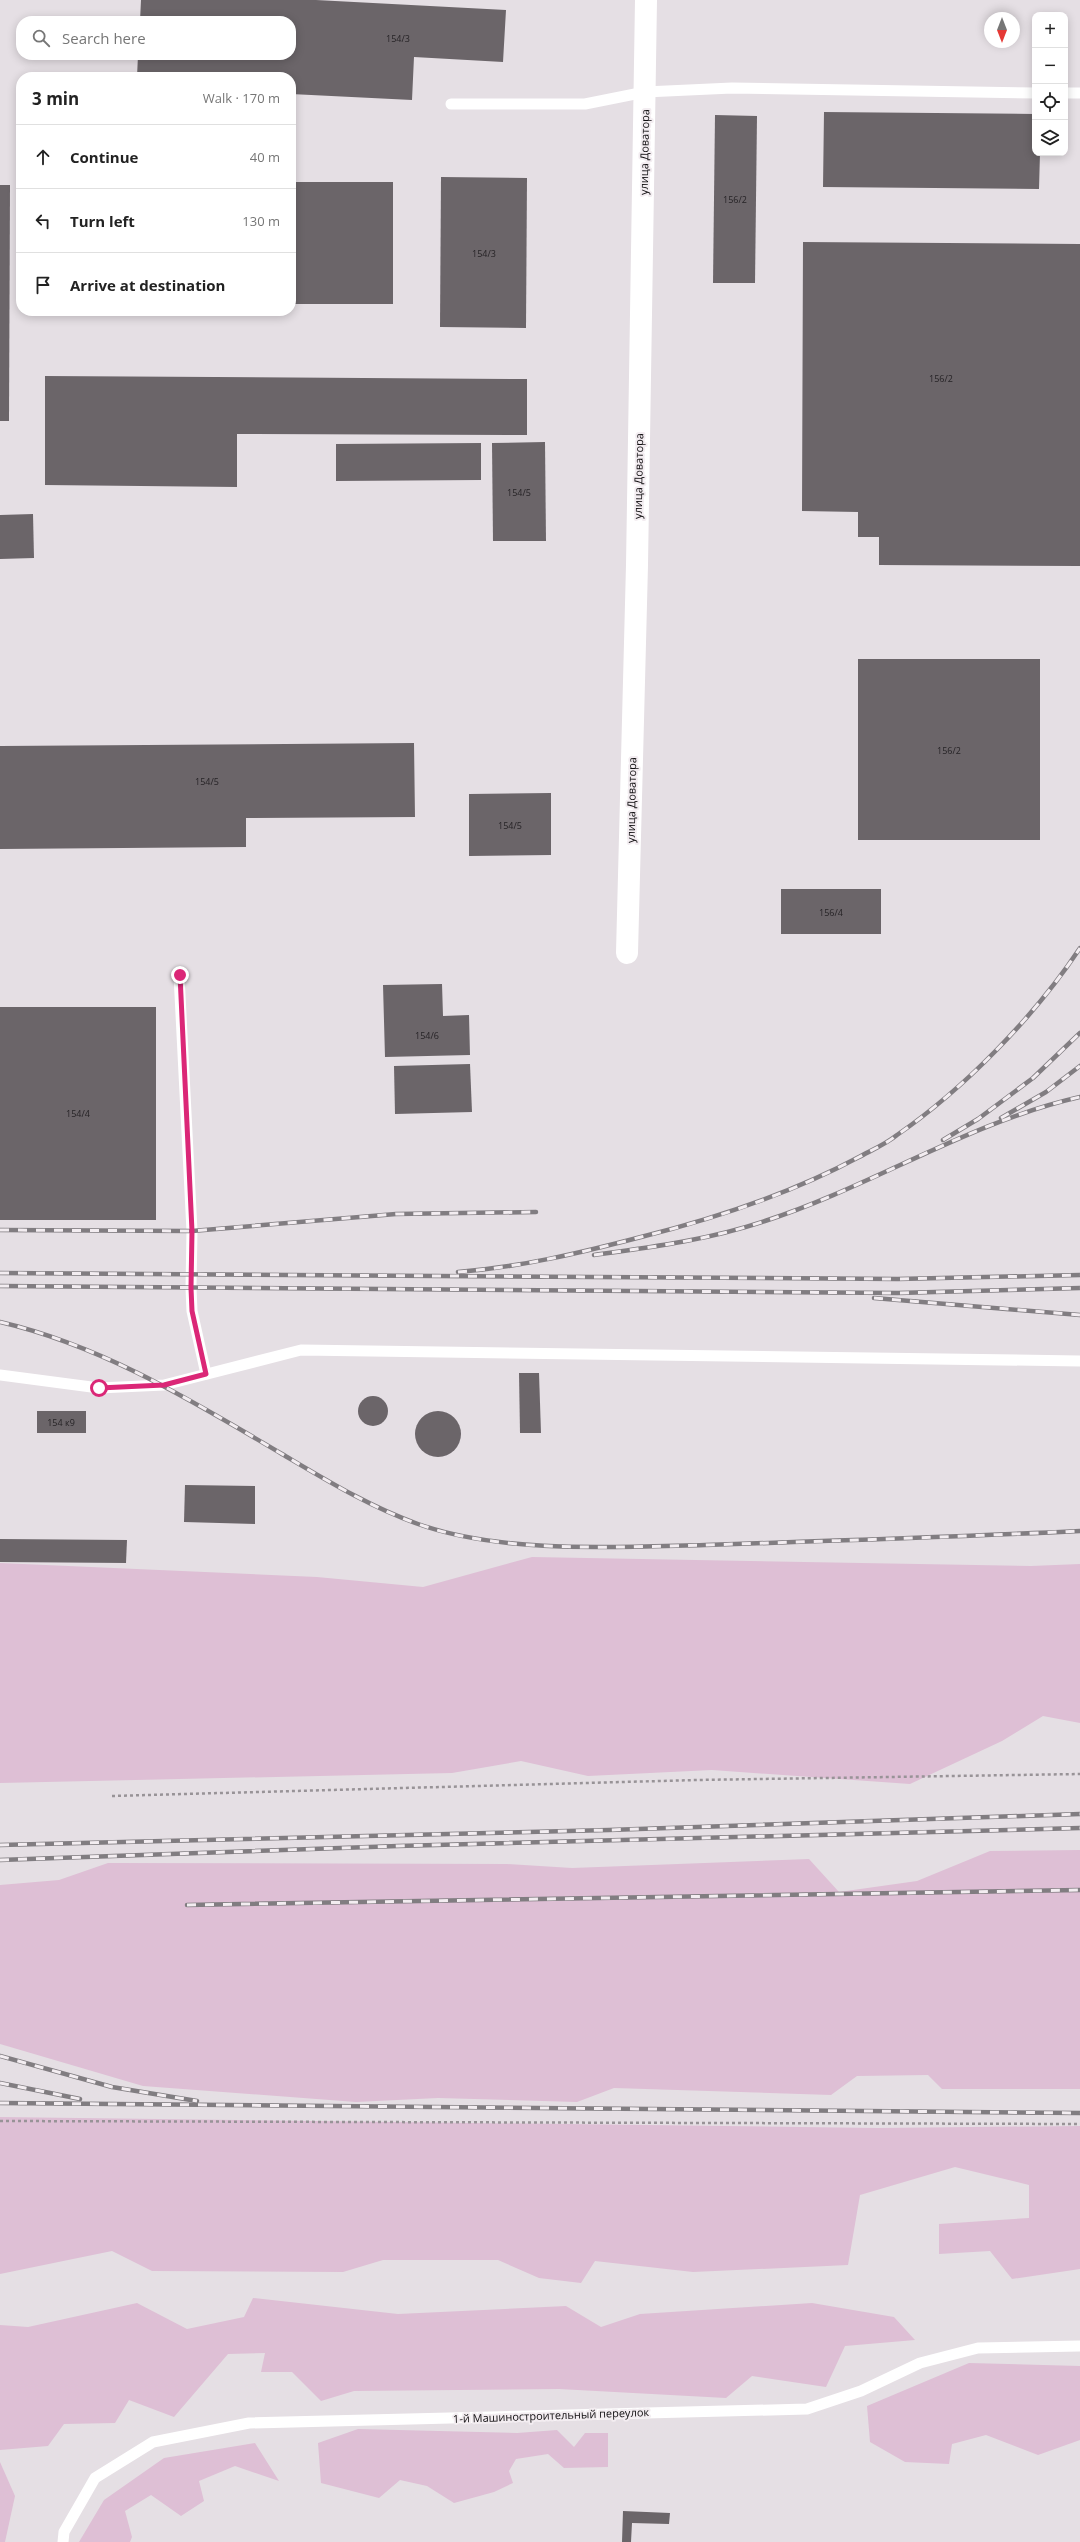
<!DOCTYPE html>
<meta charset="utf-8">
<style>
:root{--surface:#fff;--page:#f6f6f6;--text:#222;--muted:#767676;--line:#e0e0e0}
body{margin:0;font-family:"Open Sans",sans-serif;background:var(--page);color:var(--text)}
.controls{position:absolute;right:12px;top:12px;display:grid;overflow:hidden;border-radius:8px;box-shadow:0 2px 10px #0003}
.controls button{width:36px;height:36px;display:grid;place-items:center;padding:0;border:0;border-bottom:1px solid var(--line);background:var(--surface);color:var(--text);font:20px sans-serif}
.compass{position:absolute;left:984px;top:12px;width:36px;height:36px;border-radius:50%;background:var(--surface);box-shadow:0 2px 10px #0003;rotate:180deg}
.stop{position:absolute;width:12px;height:12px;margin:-9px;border:3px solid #db2777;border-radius:50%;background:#fff}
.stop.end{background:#db2777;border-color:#fff;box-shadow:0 1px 4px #0008}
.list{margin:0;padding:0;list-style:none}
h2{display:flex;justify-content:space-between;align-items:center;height:52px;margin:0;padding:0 16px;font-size:17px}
h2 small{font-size:13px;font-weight:400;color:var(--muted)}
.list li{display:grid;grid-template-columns:26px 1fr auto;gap:12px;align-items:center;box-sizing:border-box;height:64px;padding:0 16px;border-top:1px solid var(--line)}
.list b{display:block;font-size:15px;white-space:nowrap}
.list em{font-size:13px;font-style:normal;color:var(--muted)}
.icon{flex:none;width:22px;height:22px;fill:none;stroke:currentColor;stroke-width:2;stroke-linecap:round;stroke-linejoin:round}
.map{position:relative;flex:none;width:1080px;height:2542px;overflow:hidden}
.search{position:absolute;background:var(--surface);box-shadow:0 2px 10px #0003;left:16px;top:16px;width:280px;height:44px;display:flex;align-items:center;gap:10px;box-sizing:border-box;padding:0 14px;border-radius:16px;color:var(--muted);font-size:15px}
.panel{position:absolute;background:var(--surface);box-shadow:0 2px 10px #0003;left:16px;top:72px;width:280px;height:244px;border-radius:16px}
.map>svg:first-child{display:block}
.green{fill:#debfd5}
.building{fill:#6b6569}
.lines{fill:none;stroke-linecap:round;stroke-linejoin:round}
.path{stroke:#989397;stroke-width:2.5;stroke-dasharray:3 3;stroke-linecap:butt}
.lane{stroke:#fff;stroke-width:11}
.street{stroke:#fff;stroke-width:22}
.rail-casing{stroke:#817d81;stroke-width:4.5}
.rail{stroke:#f3edf1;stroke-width:3;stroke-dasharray:9;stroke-linecap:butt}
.route{stroke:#db2777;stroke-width:5}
.labels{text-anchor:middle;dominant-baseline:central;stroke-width:4;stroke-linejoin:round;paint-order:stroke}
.number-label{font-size:9px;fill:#262326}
.street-label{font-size:11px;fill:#0f0d0f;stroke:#f3edf1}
</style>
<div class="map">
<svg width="1080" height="2542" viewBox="0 0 1080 2542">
<rect width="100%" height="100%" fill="#e5dfe4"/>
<g class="green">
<polygon points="532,1557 1031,1566 1080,1564 1080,1723 1043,1716 1002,1741 910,1784 712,1770 588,1776 521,1761 452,1773 0,1783 0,1563 317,1577 423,1587"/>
<polygon points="1080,1850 1080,2089 942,2089 928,2075 857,2076 831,2095 614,2088 577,2102 438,2098 356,2102 143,2086 0,2044 0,1885 59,1880 108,1863 507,1864 572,1868 809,1859 839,1892 917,1881 990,1851"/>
<polygon points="0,2117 878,2128 1080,2126 1080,2269 1012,2279 990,2251 939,2254 939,2224 1029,2218 1029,2185 955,2167 860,2195 848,2265 693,2272 595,2261 581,2283 539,2278 498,2260 383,2260 343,2272 152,2271 112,2251 0,2274"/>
<polygon points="253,2298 398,2314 566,2306 601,2327 640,2314 812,2303 894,2317 915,2340 845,2346 826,2387 752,2376 726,2398 559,2389 354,2391 321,2401 292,2372 261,2372 265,2353 228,2354 174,2417 129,2400 115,2423 64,2424 48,2446 0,2450 0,2325 28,2327 137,2303 187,2329 244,2317"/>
<polygon points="969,2363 1080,2366 1080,2440 1038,2455 986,2435 952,2444 949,2464 905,2462 870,2442 867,2406"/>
<polygon points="358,2429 517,2433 557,2430 574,2447 585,2433 608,2433 608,2467 564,2468 548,2454 516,2459 509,2471 513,2483 494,2492 454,2503 427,2486 400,2480 379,2498 321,2483 318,2443"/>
<polygon points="255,2443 279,2481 235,2466 199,2481 204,2501 181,2516 151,2495 125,2511 132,2537 130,2542 79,2542 104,2500 164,2458"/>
<polygon points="0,2462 15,2496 5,2542 0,2542"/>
</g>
<g class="building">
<polygon points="141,0 316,0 506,10 503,62 414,57 412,100 291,94 291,77 137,77 138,55 291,55 291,21 140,21"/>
<polygon points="824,112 1035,114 1035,153 1040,153 1039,189 823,187"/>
<polygon points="715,115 757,116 755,283 713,283"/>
<polygon points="441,177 527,178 526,328 440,327"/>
<rect x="291" y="182" width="102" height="122"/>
<polygon points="0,185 10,185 9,421 0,421"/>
<polygon points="803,242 1080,244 1080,566 879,565 879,537 858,537 858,512 802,511"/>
<polygon points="45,376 527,379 527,435 237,434 237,487 45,485"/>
<polygon points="545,442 546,541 493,541 492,443"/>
<polygon points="481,443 481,480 336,481 336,444"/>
<polygon points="33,514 34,558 0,559 0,515"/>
<rect x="858" y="659" width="182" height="181"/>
<polygon points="414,743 415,817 246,818 246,847 0,849 0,746"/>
<polygon points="551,793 551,855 469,856 469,794"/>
<rect x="781" y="889" width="100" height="45"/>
<polygon points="442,984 443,1016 469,1015 470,1055 385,1057 383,985"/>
<rect x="0" y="1007" width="156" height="213"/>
<polygon points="470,1064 472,1112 395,1114 394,1066"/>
<polygon points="519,1373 539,1373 541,1433 520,1433"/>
<circle cx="373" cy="1411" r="15"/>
<rect x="37" y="1411" width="49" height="22"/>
<circle cx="438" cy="1434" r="23"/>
<polygon points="185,1485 255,1486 255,1524 184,1522"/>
<polygon points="0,1539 127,1540 126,1563 0,1562"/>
<polygon points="623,2511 670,2513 669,2524 632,2523 631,2542 622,2542"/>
</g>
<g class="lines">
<g class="path">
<polyline points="112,1796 696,1780 1080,1774"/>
<polyline points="0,2121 1080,2124"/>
</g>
<g class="lane">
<polyline points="1065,93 1080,93"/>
<polyline points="451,104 585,104 645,92 732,88 1035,93"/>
<polyline points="179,975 192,1231 191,1288 192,1311 206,1374"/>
<polyline points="0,1375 99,1388 164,1385 301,1350 1080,1361"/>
<polyline points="63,2542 64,2532 95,2478 153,2442 249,2423 807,2409 861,2391 920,2363 978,2348 1080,2346"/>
</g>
<polyline class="street" points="627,953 637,565 646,0"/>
<defs>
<g id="rail">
<polyline points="1001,1118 1046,1092 1080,1066"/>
<polyline points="943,1140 978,1119 1033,1078 1080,1033"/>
<polyline points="0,1230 192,1231 396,1214 536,1212"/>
<path d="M594 1255C653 1247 708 1240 765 1221 873 1186 969 1122 1080 1097"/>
<path d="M458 1272C521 1267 580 1253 641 1237 717 1218 790 1194 859 1157 872 1150 886 1144 897 1135 964 1089 1035 1016 1080 948"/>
<polyline points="0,1273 898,1279 1080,1275"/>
<polyline points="0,1286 898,1293 1080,1288"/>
<polyline points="874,1298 1080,1315"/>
<path d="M0 1322C103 1346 192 1401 282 1454 326 1480 370 1507 418 1524 502 1554 616 1547 705 1545 830 1541 955 1537 1080 1531"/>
<polyline points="0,1845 609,1830 1080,1814"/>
<polyline points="0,1860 398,1846 1080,1828"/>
<polyline points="187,1905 1080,1890"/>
<polyline points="0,2056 112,2087 197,2101"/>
<polyline points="0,2083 80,2099"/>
<polyline points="0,2103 1080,2113"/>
</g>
</defs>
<use href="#rail" class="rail-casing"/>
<use href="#rail" class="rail"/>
</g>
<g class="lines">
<polyline class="route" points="99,1388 164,1385 206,1374 192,1311 191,1288 192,1231 180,975"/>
</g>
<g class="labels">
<g class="number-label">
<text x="398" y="38">154/3</text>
<text x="735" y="199">156/2</text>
<text x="484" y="253">154/3</text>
<text x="941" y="378">156/2</text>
<text x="519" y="492">154/5</text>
<text x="949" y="750">156/2</text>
<text x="207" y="781">154/5</text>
<text x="510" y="825">154/5</text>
<text x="831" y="912">156/4</text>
<text x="427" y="1035">154/6</text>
<text x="78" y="1113">154/4</text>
<text x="61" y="1422">154 к9</text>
</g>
<g class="street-label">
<text transform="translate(644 152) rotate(-89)">улица Доватора</text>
<text transform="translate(638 476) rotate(-89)">улица Доватора</text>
<text transform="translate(631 800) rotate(-89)">улица Доватора</text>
<text transform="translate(551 2415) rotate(-2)">1-й Машиностроительный переулок</text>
</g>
</g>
</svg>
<div class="controls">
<button>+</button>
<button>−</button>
<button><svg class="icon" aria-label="locate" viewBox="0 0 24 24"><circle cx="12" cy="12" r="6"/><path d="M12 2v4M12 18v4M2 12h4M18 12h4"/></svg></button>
<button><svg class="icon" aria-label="layers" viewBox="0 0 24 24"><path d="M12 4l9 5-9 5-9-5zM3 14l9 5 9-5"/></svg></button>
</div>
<svg class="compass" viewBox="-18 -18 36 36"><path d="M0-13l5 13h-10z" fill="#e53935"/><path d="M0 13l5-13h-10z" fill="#767676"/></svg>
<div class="stop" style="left:99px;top:1388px"></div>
<div class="stop end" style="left:180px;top:975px"></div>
<div class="search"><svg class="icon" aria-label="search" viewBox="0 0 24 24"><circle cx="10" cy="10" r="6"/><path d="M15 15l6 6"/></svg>Search here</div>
<section class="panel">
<h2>3 min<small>Walk · 170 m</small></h2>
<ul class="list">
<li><svg class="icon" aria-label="ahead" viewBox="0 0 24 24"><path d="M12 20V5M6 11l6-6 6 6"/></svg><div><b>Continue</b></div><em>40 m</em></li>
<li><svg class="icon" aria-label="left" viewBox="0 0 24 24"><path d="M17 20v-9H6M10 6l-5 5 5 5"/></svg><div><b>Turn left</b></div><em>130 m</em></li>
<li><svg class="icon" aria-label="arrive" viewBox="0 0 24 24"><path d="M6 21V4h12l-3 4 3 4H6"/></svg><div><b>Arrive at destination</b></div></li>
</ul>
</section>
</div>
